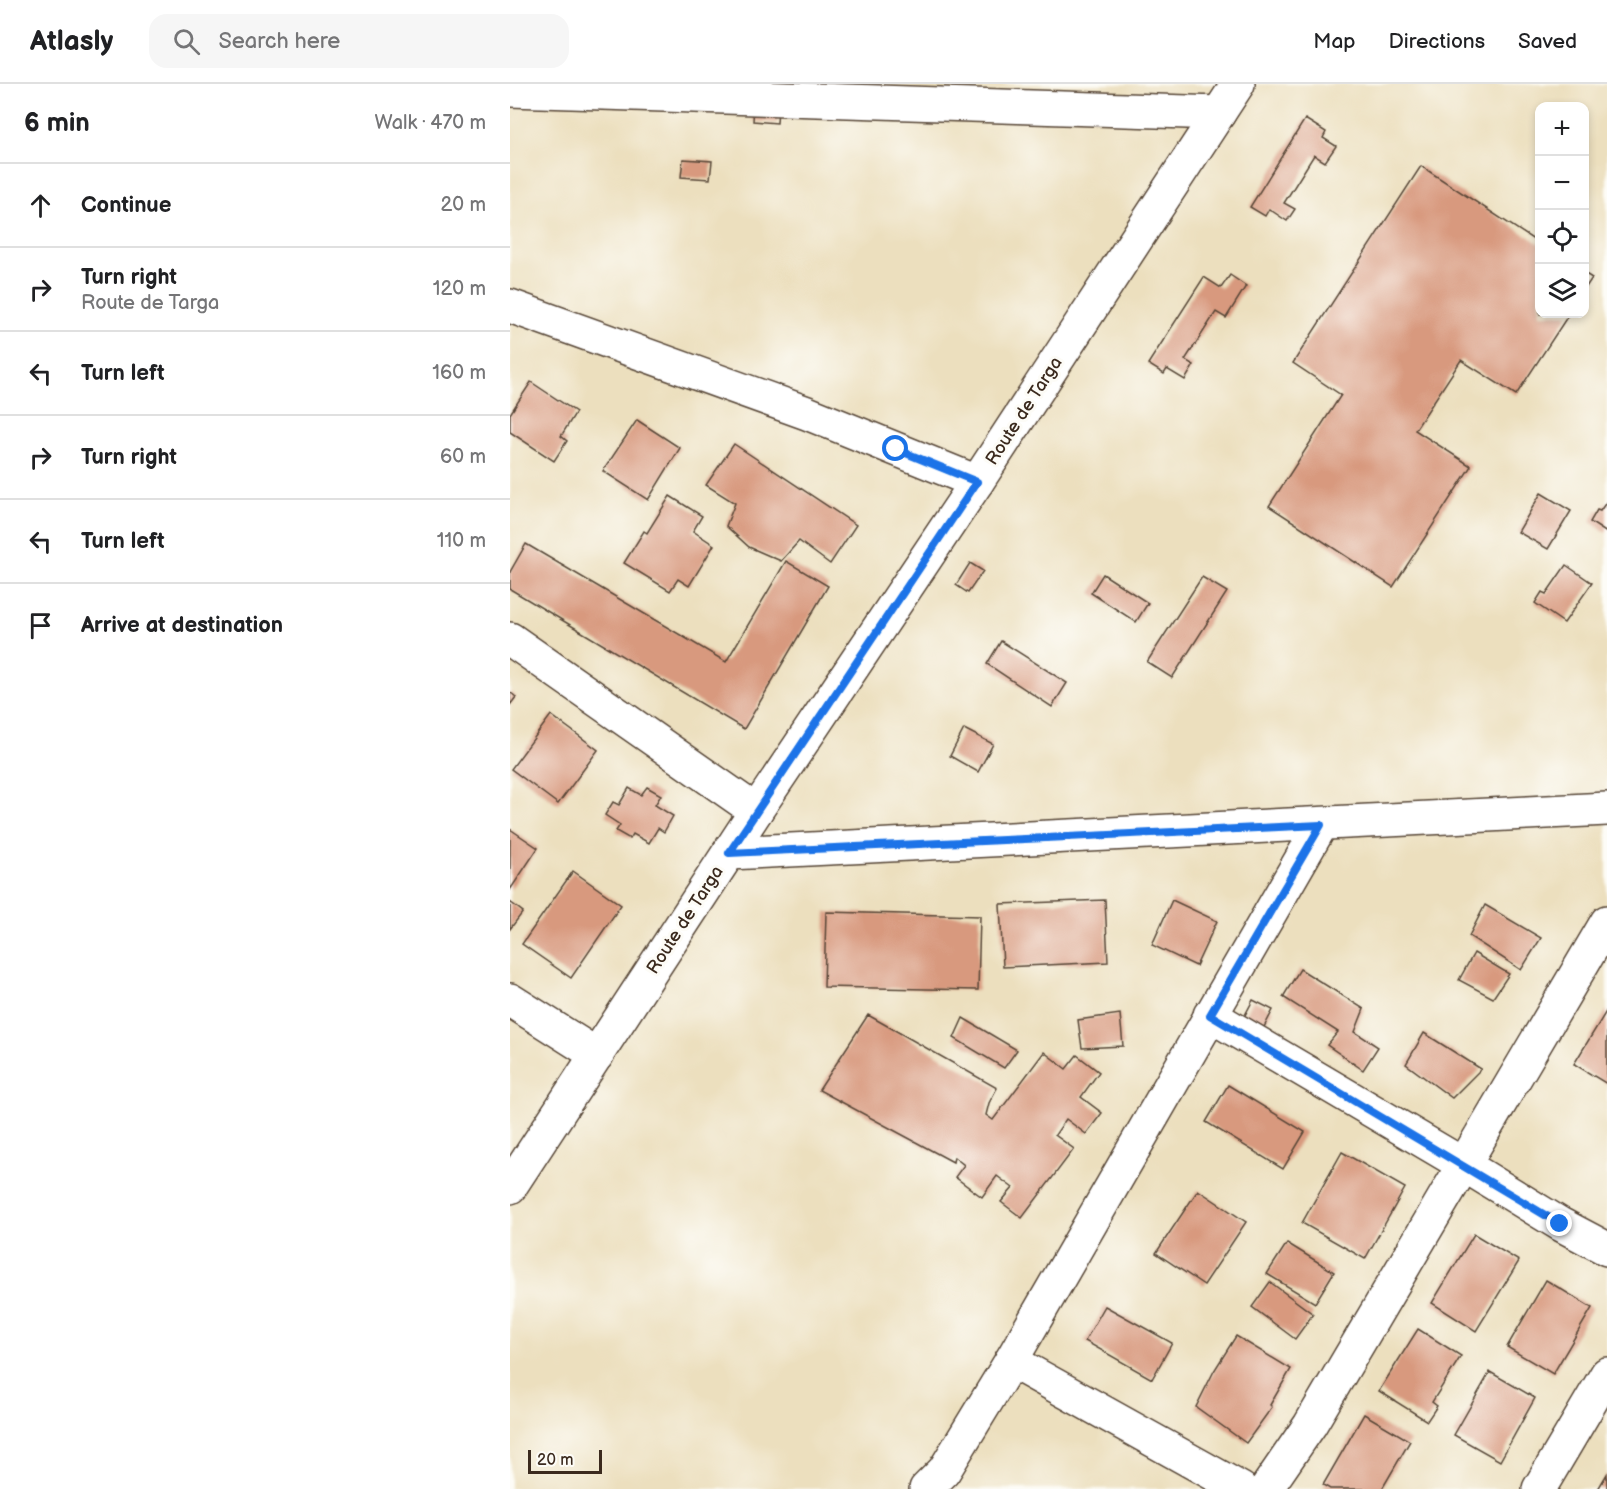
<!DOCTYPE html>
<meta charset="utf-8">
<style>
:root{--surface:#fff;--page:#f6f6f6;--text:#202124;--muted:#757577;--line:#e0e0e0}
body{margin:0;font-family:"Balsamiq Sans",sans-serif;background:var(--page);color:var(--text)}
.controls{position:absolute;right:18px;top:18px;display:grid;overflow:hidden;border-radius:12px;box-shadow:0 3px 9px #0003}
.controls button{width:54px;height:54px;display:grid;place-items:center;padding:0;border:0;border-bottom:2px solid var(--line);background:var(--surface);color:var(--text);font:30px sans-serif}
.scale{position:absolute;left:18px;bottom:15px;width:74px;box-sizing:border-box;padding-left:6px;border:3px solid #3b2a1e;border-top:0;font-size:16px;line-height:21px;white-space:nowrap;color:#3b2a1e;-webkit-text-stroke:4px #fdfcf7;paint-order:stroke}
.stop{position:absolute;width:18px;height:18px;margin:-14px;border:4px solid #1a73e8;border-radius:50%;background:#fff}
.stop.end{background:#1a73e8;border-color:#fff;box-shadow:0 2px 6px #0008}
.list{margin:0;padding:0;list-style:none}
h2{display:flex;justify-content:space-between;align-items:center;height:78px;margin:0;padding:0 24px;font-size:26px}
h2 small{font-size:20px;font-weight:400;color:var(--muted)}
.list li{display:grid;grid-template-columns:39px 1fr auto;gap:18px;align-items:center;box-sizing:border-box;height:84px;padding:0 24px;border-top:2px solid var(--line)}
.list b{display:block;font-size:22px;white-space:nowrap}
.list p{margin:0;font-size:20px;white-space:nowrap;color:var(--muted)}
.list em{font-size:20px;font-style:normal;color:var(--muted)}
.icon{flex:none;width:33px;height:33px;fill:none;stroke:currentColor;stroke-width:2;stroke-linecap:round;stroke-linejoin:round}
.map{position:relative;flex:none;width:1097px;height:1405px;overflow:hidden}
header{display:flex;align-items:center;gap:36px;box-sizing:border-box;height:84px;padding:0 30px;background:var(--surface);border-bottom:2px solid var(--line)}
header strong{font-size:28px}
nav{display:flex;gap:33px;margin-inline-start:auto;font-size:21px}
.search{width:420px;height:54px;background:var(--page);display:flex;align-items:center;gap:15px;box-sizing:border-box;padding:0 21px;border-radius:18px;color:var(--muted);font-size:22px}
main{display:flex}
aside{flex:1;background:var(--surface)}
.map>svg:first-child{display:block}
.building{fill:#d8997e}
.lines{fill:none;stroke-linecap:round;stroke-linejoin:round}
.minor-casing{stroke:#564536;stroke-width:36}
.major-casing{stroke:#564536;stroke-width:36}
.minor{stroke:#fff;stroke-width:33}
.major{stroke:#fff;stroke-width:33}
.route{stroke:#1a73e8;stroke-width:8}
.labels{text-anchor:middle;dominant-baseline:central;stroke-width:6;stroke-linejoin:round;paint-order:stroke}
.street-label{font-size:18px;fill:#3b2a1e;stroke:#fdfcf7}
</style>
<header>
<strong>Atlasly</strong>
<div class="search"><svg class="icon" aria-label="search" viewBox="0 0 24 24"><circle cx="10" cy="10" r="6"/><path d="M15 15l6 6"/></svg>Search here</div>
<nav><a>Map</a><a>Directions</a><a>Saved</a></nav>
</header>
<main>
<aside>
<h2>6 min<small>Walk · 470 m</small></h2>
<ul class="list">
<li><svg class="icon" aria-label="ahead" viewBox="0 0 24 24"><path d="M12 20V5M6 11l6-6 6 6"/></svg><div><b>Continue</b></div><em>20 m</em></li>
<li><svg class="icon" aria-label="right" viewBox="0 0 24 24"><path d="M7 20v-9h11M14 6l5 5-5 5"/></svg><div><b>Turn right</b><p>Route de Targa</p></div><em>120 m</em></li>
<li><svg class="icon" aria-label="left" viewBox="0 0 24 24"><path d="M17 20v-9H6M10 6l-5 5 5 5"/></svg><div><b>Turn left</b></div><em>160 m</em></li>
<li><svg class="icon" aria-label="right" viewBox="0 0 24 24"><path d="M7 20v-9h11M14 6l5 5-5 5"/></svg><div><b>Turn right</b></div><em>60 m</em></li>
<li><svg class="icon" aria-label="left" viewBox="0 0 24 24"><path d="M17 20v-9H6M10 6l-5 5 5 5"/></svg><div><b>Turn left</b></div><em>110 m</em></li>
<li><svg class="icon" aria-label="arrive" viewBox="0 0 24 24"><path d="M6 21V4h12l-3 4 3 4H6"/></svg><div><b>Arrive at destination</b></div></li>
</ul>
</aside>
<div class="map">
<svg width="1097" height="1405" viewBox="0 0 1097 1405">
<rect width="100%" height="100%" fill="#fdfcf7"/>
<filter id="ink" filterUnits="userSpaceOnUse"><feTurbulence type="fractalNoise" baseFrequency=".0167" numOctaves="2"/><feDisplacementMap in="SourceGraphic" scale="12" xChannelSelector="R" yChannelSelector="G"/><feConvolveMatrix kernelMatrix="1 2 1 2 8 2 1 2 1" color-interpolation-filters="sRGB"/></filter>
<filter id="wash" filterUnits="userSpaceOnUse"><feTurbulence type="fractalNoise" baseFrequency=".008" numOctaves="4" result="noise"/><feDisplacementMap in="SourceGraphic" scale="24" xChannelSelector="R" yChannelSelector="G"/><feGaussianBlur stdDeviation="1.35" result="paint"/><feColorMatrix in="noise" values="0 0 0 0 0 0 0 0 0 0 0 0 0 0 0 0 0 1.4 0 .05"/><feComposite in="paint" operator="in"/></filter>
<g filter="url(#wash)">
<rect width="100%" height="100%" fill="#ecdfbe"/>
<g id="blocks">
<g class="building">
<polygon points="244,21 268,23 267,39 243,37"/>
<polygon points="795,35 816,48 813,54 826,62 815,78 804,71 774,119 785,125 777,137 759,125 755,132 740,123"/>
<polygon points="173,75 202,77 200,95 171,93"/>
<polygon points="911,82 1030,160 1030,230 1059,230 1006,311 951,276 905,346 961,382 883,503 759,422 831,311 783,279"/>
<polygon points="1074,189 1082,194 1074,206"/>
<polygon points="720,191 736,202 716,234 706,228 675,276 684,281 675,296 657,285 654,290 638,280 694,193 711,204"/>
<polygon points="21,298 66,328 51,352 57,357 44,377 0,348 0,330"/>
<polygon points="127,336 170,364 138,416 93,387"/>
<polygon points="224,360 346,441 320,480 289,457 271,477 239,463 216,442 225,419 196,401"/>
<polygon points="1031,409 1061,427 1038,465 1008,448"/>
<polygon points="160,412 192,432 183,447 204,461 179,502 168,495 160,507 114,479 134,447 137,449"/>
<polygon points="1097,417 1097,449 1080,438 1087,426 1090,427"/>
<polygon points="16,460 216,578 276,477 318,502 234,645 0,505 0,488"/>
<polygon points="460,479 473,487 458,509 446,501"/>
<polygon points="1056,481 1082,499 1054,539 1025,519 1032,508 1036,510"/>
<polygon points="593,490 638,519 626,538 581,509"/>
<polygon points="692,493 717,508 662,594 637,578"/>
<polygon points="491,557 557,599 542,623 477,580"/>
<polygon points="0,608 6,613 0,621"/>
<polygon points="41,631 88,666 48,720 1,685"/>
<polygon points="454,645 483,660 468,688 440,672"/>
<polygon points="137,703 151,711 145,721 163,732 154,748 148,744 139,759 123,750 120,755 106,747 110,741 95,731 103,718 109,721 119,704 131,711"/>
<polygon points="0,745 28,764 0,806"/>
<polygon points="63,787 111,821 61,894 12,860"/>
<polygon points="595,816 598,878 493,883 490,820"/>
<polygon points="662,816 707,837 686,882 642,861"/>
<polygon points="0,818 13,828 0,845"/>
<polygon points="975,821 1031,854 1011,886 959,852"/>
<polygon points="316,828 470,832 468,906 314,903"/>
<polygon points="964,869 999,890 983,914 949,896"/>
<polygon points="790,885 854,925 845,948 868,963 853,986 817,961 828,948 773,913"/>
<polygon points="743,916 763,926 753,945 733,935"/>
<polygon points="1097,926 1097,1000 1064,980"/>
<polygon points="610,930 613,962 572,964 568,936"/>
<polygon points="358,931 487,1004 479,1019 476,1031 483,1036 534,968 556,985 567,971 589,988 571,1013 592,1029 576,1050 556,1035 545,1051 564,1065 512,1134 491,1118 503,1104 487,1092 472,1113 445,1093 454,1081 444,1073 443,1078 309,1006"/>
<polygon points="453,934 507,966 494,984 444,954"/>
<polygon points="914,949 971,985 942,1014 896,980"/>
<polygon points="718,1001 795,1048 773,1085 696,1038"/>
<polygon points="832,1068 895,1104 855,1175 792,1139"/>
<polygon points="688,1106 736,1138 694,1201 646,1169"/>
<polygon points="964,1150 1009,1177 966,1247 922,1219"/>
<polygon points="777,1159 824,1188 805,1219 757,1190"/>
<polygon points="1036,1196 1082,1224 1043,1290 997,1263"/>
<polygon points="760,1198 803,1230 785,1255 742,1223"/>
<polygon points="595,1222 662,1259 642,1295 575,1257"/>
<polygon points="908,1245 951,1272 922,1318 927,1322 917,1337 869,1307"/>
<polygon points="726,1252 781,1285 760,1321 762,1323 736,1359 686,1323 704,1287"/>
<polygon points="980,1288 1025,1314 990,1377 944,1351"/>
<polygon points="854,1330 900,1357 872,1405 820,1405 813,1401"/>
<polygon points="1097,1390 1097,1405 1088,1405"/>
</g>
</g>
</g>
<g filter="url(#ink)">
<use href="#blocks" fill-opacity="0" stroke="#564536" stroke-width="1.5"/>
<g class="lines">
<defs>
<g id="minor">
<polyline points="0,6 709,29"/>
<polyline points="0,222 297,329 467,398"/>
<polyline points="0,555 246,727"/>
<polyline points="219,769 1097,725"/>
<polyline points="0,916 87,971"/>
<polyline points="700,931 954,1081 1050,1140 1097,1165"/>
<polyline points="501,1277 731,1405"/>
<polyline points="416,1405 434,1387 501,1277 811,741"/>
<polyline points="756,1405 800,1341 1097,838"/>
<polyline points="1029,1405 1097,1290"/>
</g>
<polyline id="major" points="0,1103 246,727 467,398 728,0"/>
</defs>
<use href="#minor" class="minor-casing"/>
<use href="#major" class="major-casing"/>
<use href="#minor" class="minor"/>
<use href="#major" class="major"/>
</g>
</g>
<g class="lines" filter="url(#ink)">
<polyline class="route" points="386,365 467,398 219,769 811,741 700,931 1050,1140"/>
</g>
<g class="labels">
<g class="street-label">
<text transform="translate(514 327) rotate(-57)">Route de Targa</text>
<text transform="translate(175 836) rotate(-57)">Route de Targa</text>
</g>
</g>
</svg>
<div class="controls">
<button>+</button>
<button>−</button>
<button><svg class="icon" aria-label="locate" viewBox="0 0 24 24"><circle cx="12" cy="12" r="6"/><path d="M12 2v4M12 18v4M2 12h4M18 12h4"/></svg></button>
<button><svg class="icon" aria-label="layers" viewBox="0 0 24 24"><path d="M12 4l9 5-9 5-9-5zM3 14l9 5 9-5"/></svg></button>
</div>
<div class="scale">20 m</div>
<div class="stop" style="left:386px;top:365px"></div>
<div class="stop end" style="left:1050px;top:1140px"></div>
</div>
</main>
